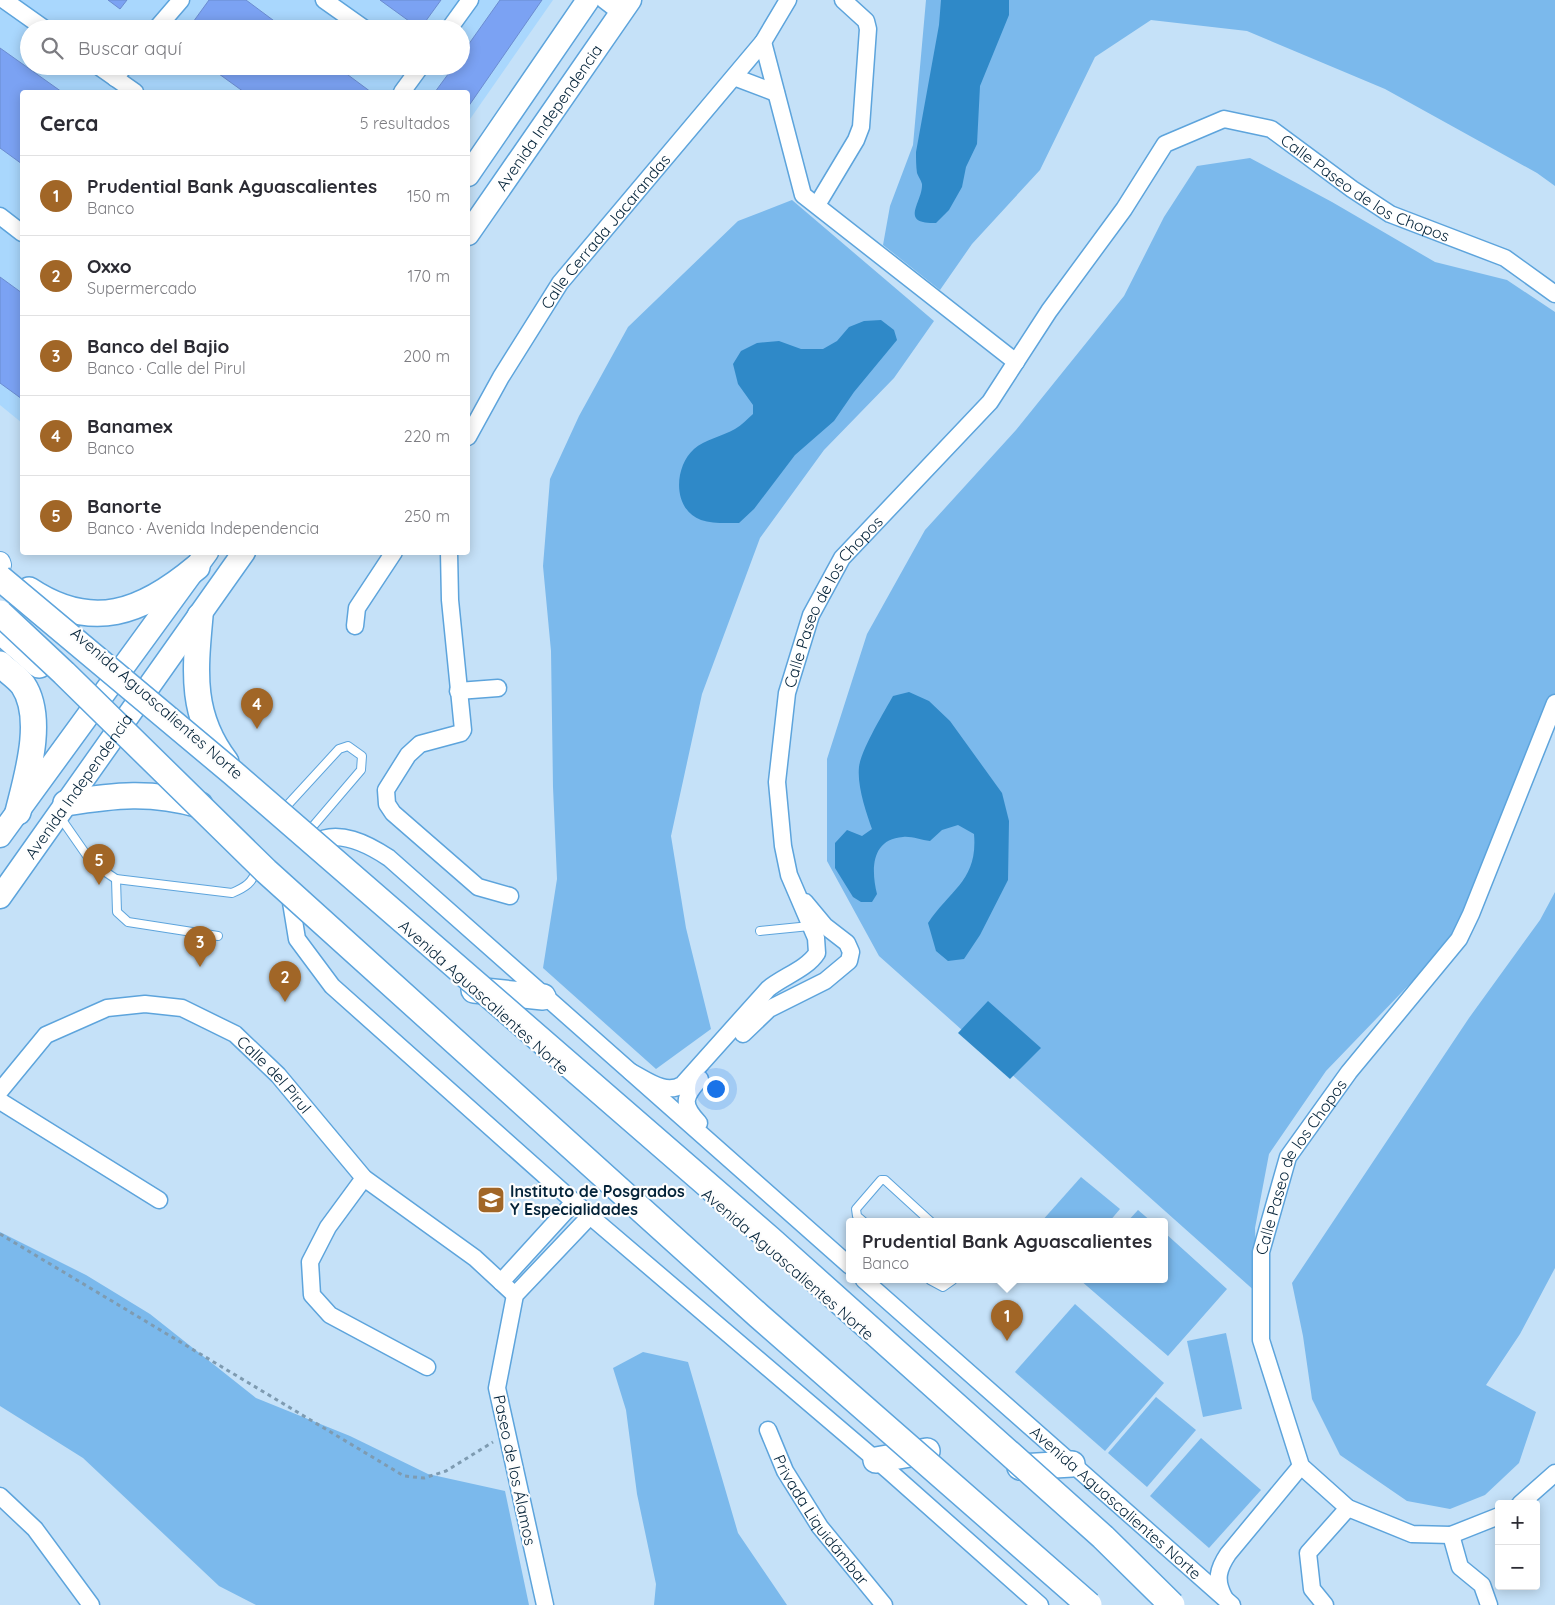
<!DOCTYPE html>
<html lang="es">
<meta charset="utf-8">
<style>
:root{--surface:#fff;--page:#f2f2f3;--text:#2b2b33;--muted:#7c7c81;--line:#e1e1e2;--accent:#a16627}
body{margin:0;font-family:Quicksand,sans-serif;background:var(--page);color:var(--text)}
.controls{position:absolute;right:15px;bottom:15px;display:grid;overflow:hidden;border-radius:5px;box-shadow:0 2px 12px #0003}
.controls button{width:45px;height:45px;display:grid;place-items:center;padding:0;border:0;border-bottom:1px solid var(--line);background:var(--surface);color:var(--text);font:25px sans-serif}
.you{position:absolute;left:715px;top:1088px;width:18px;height:18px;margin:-12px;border:4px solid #fff;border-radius:50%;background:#1a73e8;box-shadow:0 0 0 8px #1a73e833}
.badge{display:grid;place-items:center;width:32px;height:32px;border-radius:50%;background:var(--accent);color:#fff;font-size:16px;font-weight:700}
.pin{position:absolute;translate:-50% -41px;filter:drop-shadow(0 1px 2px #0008)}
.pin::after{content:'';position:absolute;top:26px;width:18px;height:15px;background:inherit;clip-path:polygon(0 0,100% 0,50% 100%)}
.popup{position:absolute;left:846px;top:1218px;width:322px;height:65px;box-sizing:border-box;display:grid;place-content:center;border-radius:5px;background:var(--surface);filter:drop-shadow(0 1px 4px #0005);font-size:16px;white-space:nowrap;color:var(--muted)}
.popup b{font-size:19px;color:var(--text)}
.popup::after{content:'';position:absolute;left:50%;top:100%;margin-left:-10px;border:10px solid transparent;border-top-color:var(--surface)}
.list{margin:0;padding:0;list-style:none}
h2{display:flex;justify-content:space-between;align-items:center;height:65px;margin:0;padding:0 20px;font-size:21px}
h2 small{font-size:16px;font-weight:400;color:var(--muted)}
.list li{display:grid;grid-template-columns:32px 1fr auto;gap:15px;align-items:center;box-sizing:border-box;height:80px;padding:0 20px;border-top:1px solid var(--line)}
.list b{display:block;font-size:19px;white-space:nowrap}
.list p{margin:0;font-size:16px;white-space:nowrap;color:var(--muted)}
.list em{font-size:16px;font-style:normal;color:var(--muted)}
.icon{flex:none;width:28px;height:28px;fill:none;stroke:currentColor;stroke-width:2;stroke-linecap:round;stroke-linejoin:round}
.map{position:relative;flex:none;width:1555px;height:1605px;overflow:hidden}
.search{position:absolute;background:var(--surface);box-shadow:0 2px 12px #0003;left:20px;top:20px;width:450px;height:55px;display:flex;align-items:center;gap:12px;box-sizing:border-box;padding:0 18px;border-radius:28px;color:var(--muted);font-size:19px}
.panel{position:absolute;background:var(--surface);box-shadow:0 2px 12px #0003;left:20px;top:90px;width:450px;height:465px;border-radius:5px}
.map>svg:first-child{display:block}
.built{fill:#a9d7fd;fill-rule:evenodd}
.green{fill:#7bb9ec}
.water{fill:#2f89c8}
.building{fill:#7ba2f3;stroke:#6b8cd0}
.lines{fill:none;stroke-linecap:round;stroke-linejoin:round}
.service-casing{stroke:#5da4dc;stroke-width:10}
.minor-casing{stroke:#5da4dc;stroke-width:19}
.tertiary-casing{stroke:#5da4dc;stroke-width:22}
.secondary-casing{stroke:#5da4dc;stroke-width:25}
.primary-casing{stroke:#5da4dc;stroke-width:28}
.path{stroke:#7e9bb1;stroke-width:3;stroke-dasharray:4 4;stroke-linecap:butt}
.service{stroke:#fff;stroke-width:8}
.minor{stroke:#fff;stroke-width:16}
.tertiary{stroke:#fff;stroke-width:20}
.secondary{stroke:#fff;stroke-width:22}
.primary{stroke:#fff;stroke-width:25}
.primary-bridge-casing{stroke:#5da4dc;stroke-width:28;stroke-linecap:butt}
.primary-bridge{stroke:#fff;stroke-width:25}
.labels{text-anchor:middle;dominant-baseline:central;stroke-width:4.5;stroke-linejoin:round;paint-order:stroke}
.street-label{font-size:16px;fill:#042339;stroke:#fdfdfd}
.poi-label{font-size:16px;font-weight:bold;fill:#042339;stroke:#fdfdfd;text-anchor:start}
</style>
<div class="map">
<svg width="1555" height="1605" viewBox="0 0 1555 1605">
<rect width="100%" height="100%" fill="#c5e1f8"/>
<path class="built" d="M0 0H553L468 122V92H22V423L0 405ZM29 29H461V66H29Z"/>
<g class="green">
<polygon points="926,0 1555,0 1555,186 1537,173 1385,89 1247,31 1151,20 1095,57 1040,170 972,244 940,290 883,245 890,206 913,145"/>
<polygon points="1250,158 1332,202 1435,262 1507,280 1555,312 1555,695 1536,733 1455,937 1326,1071 1269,1154 1255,1228 1257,1293 879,956 827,861 827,759 867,634 925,530 1016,430 1124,296 1164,217 1197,166"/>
<polygon points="792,200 934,321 894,378 824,450 760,538 702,694 671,836 686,928 711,1029 656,1069 543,968 557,879 553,787 551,651 543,566 550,479 579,416 628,327 738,221"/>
<polygon points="1555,892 1555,1268 1520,1334 1486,1385 1536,1412 1519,1463 1485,1495 1450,1509 1407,1501 1340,1455 1312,1399 1303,1336 1292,1283 1469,1018 1540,920"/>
<polygon points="1081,1177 1120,1209 1109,1222 1041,1222"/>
<polygon points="1138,1210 1152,1222 1127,1222"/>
<polygon points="0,1232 86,1275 150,1314 256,1398 350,1436 428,1474 505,1491 529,1605 256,1605 219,1586 83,1458 0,1406"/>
<polygon points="1165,1233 1227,1289 1168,1356 1080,1280 1164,1280"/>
<polygon points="1075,1304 1164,1383 1105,1451 1015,1372"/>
<polygon points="1226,1333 1242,1409 1203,1417 1187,1341"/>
<polygon points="643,1352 688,1362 738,1533 787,1605 654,1605 656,1584 637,1494 626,1410 613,1368"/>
<polygon points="1156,1397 1196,1430 1147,1487 1108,1453"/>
<polygon points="1201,1438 1261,1490 1209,1548 1150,1496"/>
</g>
<g class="water">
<path d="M941 0H1009V15L980 86 977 144 966 167 962 187 949 210 936 223C898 224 923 202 922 184 921 180 918 176 917 173 916 166 916 159 916 152L939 25Z"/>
<path d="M881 320 894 330 897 340 854 392 834 421 795 455 754 509 739 523C727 523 712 524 701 520 672 509 674 467 694 449 704 440 723 436 735 429 742 425 747 419 753 414V405L738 384 733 364 741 351 757 343 779 341 801 349H823L837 341 849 327 864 321Z"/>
<path d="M909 692 929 701 950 721 1002 793 1009 821 1008 880 980 935 964 959 948 961 936 951 928 923C951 889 978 880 974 834L958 825 942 830 930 841C921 840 911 836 903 837 871 839 871 870 877 894L872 902H861L853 897 835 868V843L847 830 862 836 872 829C866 812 857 786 859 767 861 750 884 712 893 696Z"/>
<polygon points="988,1001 1041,1048 1010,1079 958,1033"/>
</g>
<g class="building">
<polygon points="108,0 127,0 120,9"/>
<polygon points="209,0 246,0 285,29 188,29"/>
<polygon points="380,0 441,0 420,29"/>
<polygon points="500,0 542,0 468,107 468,92 435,92 454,66 461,66 461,55"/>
<polygon points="0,48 62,92 22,92 22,164 0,148"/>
<polygon points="208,66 336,66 371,92 244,92"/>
<polygon points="0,277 22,293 22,399 0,383"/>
</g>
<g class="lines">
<defs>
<g id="service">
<polyline points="283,810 339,749 348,746 362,756 361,770 308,832"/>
<path d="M60 817 92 863 116 879 232 893C246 887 252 883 257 869"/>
<polyline points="116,879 117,912 128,922 218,936"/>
<polyline points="760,931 810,926"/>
<polyline points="864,1222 857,1216 856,1209 881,1180 885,1180 931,1222"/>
<polyline points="930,1280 943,1287 953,1280"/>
</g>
<g id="minor">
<polyline points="4,0 45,29"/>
<polyline points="324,0 365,29"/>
<polyline points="604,0 621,13"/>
<polyline points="156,29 181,0"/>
<polyline points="449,29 470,0"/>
<polyline points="763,42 803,195 1016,362"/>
<polyline points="98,66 135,92"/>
<polyline points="734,77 776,93"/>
<polyline points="115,78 125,66"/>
<polyline points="402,92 421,66"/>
<polyline points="817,205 856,140 861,127 868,29 866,21 843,0"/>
<polyline points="0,216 22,233"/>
<path id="s1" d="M468 437 501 377 560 283 763 42 788 0"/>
<polyline points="449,552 450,600 463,730 461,733 420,744 408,755 386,790 387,804 393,813 478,887 510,896"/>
<polyline points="355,626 357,608 394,552"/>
<polyline points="458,691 498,688"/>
<path d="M314 843C338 828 368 844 389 858L850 1266"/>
<polyline points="289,890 297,939 332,986 590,1216 889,1471 1040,1605"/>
<polyline points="743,1034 769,1009 825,981 849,961 851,952 847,943 825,926 805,902"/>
<path id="s2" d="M631 1072C647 1080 665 1095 682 1085L768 989C782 977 807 969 817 953L816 938 789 875 783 846 777 782 787 693 811 615 842 558 990 402 1049 311 1124 209 1165 144 1224 119 1271 129 1352 189 1390 214 1505 258 1555 294"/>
<path id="s3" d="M0 1091 46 1035 107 1008 145 1004 182 1008 235 1034 278 1075 364 1178 475 1258 515 1295"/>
<polyline points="0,1101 159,1200"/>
<path d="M699 1123C681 1104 684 1097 700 1079"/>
<polyline points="364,1178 328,1227 310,1262 312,1295 330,1315 427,1367"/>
<path id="s4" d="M864 1280 1232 1605"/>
<polyline points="501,1282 574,1202"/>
<path id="s5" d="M768 1430 785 1471 820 1527 884 1605"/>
<polyline points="0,1496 35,1529 91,1605"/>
<polyline points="1520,1504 1555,1473"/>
<path id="s6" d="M1499 1516 1451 1535 1412 1534 1348 1508 1301 1466 1261 1340V1252L1288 1157 1349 1072 1459 939 1471 914 1555 703"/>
<polyline points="1451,1535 1460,1567 1482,1585 1489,1605"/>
<path d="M1224 1597C1215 1580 1218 1569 1228 1554L1301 1466"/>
<polyline points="545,1605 497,1388 515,1295 590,1216"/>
<polyline points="1325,1605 1312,1589 1308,1553 1348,1508"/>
</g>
<polyline id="tertiary" points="0,562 1,565"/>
<g id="secondary">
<polyline points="468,175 588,0"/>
<path id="s7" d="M468 234 630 0"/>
<polyline points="0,836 207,552"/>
<path id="s8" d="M0 897 244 552"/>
</g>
<g id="primary">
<path d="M29 590C92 632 142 613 197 567"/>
<path d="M200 616C195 671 190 715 226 762"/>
<polyline points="0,631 39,665"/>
<path d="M0 664C7 671 17 677 23 685 45 718 27 776 18 812"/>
<path d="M66 803C115 795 151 791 200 805"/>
<polyline points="474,990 543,997"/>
<polyline points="876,1460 927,1451"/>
<polyline points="1020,1467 1072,1464"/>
</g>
</defs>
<use href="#service" class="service-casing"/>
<use href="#minor" class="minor-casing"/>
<use href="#tertiary" class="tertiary-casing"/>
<use href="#secondary" class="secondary-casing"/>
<use href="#primary" class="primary-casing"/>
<polyline class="path" points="0,1234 404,1476 424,1478 446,1471 493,1442"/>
<use href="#service" class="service"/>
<use href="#minor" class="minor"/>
<use href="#tertiary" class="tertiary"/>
<use href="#secondary" class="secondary"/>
<use href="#primary" class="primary"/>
<defs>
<g id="primary-bridge">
<polyline points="0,578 233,773 770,1239 1103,1537 1172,1605"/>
<polyline points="0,613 64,673 266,871 759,1316 1089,1605"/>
</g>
</defs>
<use href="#primary-bridge" class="primary-bridge-casing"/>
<use href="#primary-bridge" class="primary-bridge"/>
</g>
<defs>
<symbol id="university-square" viewBox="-11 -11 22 22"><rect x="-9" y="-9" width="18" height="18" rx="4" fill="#a16627" stroke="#fdfdfd"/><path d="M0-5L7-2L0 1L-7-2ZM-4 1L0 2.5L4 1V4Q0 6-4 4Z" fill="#fff"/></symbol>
</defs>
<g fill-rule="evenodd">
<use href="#university-square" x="475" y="1184" width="32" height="32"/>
</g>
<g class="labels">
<g class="street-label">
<text stroke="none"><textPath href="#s7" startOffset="142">Avenida Independencia</textPath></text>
<text stroke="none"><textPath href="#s2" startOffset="1410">Calle Paseo de los Chopos</textPath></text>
<text stroke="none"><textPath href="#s1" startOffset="248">Calle Cerrada Jacarandas</textPath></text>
<text stroke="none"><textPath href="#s2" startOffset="616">Calle Paseo de los Chopos</textPath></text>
<text transform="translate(157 703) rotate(41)">Avenida Aguascalientes Norte</text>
<text stroke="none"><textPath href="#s8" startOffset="136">Avenida Independencia</textPath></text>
<text transform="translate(484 997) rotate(42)">Avenida Aguascalientes Norte</text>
<text stroke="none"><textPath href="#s3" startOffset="330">Calle del Pirul</textPath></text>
<text stroke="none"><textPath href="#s6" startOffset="538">Calle Paseo de los Chopos</textPath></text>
<text transform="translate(788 1264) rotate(41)">Avenida Aguascalientes Norte</text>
<text transform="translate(515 1470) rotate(78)">Paseo de los Álamos</text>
<text stroke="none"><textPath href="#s4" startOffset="336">Avenida Aguascalientes Norte</textPath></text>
<text stroke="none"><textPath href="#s5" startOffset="105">Privada Liquidámbar</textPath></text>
</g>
<g class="poi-label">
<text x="510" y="1191">Instituto de Posgrados<tspan x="510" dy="18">Y Especialidades</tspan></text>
</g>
</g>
</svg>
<div class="controls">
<button>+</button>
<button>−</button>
</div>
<div class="you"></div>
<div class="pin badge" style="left:1007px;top:1341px">1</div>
<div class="popup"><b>Prudential Bank Aguascalientes</b>Banco</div>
<div class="pin badge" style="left:285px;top:1002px">2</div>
<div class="pin badge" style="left:200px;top:967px">3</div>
<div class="pin badge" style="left:257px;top:729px">4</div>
<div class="pin badge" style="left:99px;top:885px">5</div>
<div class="search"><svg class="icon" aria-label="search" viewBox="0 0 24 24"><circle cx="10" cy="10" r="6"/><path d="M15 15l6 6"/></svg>Buscar aquí</div>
<section class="panel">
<h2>Cerca<small>5 resultados</small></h2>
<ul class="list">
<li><span class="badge">1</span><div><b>Prudential Bank Aguascalientes</b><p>Banco</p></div><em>150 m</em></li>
<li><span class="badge">2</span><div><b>Oxxo</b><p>Supermercado</p></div><em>170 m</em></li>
<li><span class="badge">3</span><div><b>Banco del Bajio</b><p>Banco · Calle del Pirul</p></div><em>200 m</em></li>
<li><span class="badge">4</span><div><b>Banamex</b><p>Banco</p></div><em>220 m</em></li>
<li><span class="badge">5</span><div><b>Banorte</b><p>Banco · Avenida Independencia</p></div><em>250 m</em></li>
</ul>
</section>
</div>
